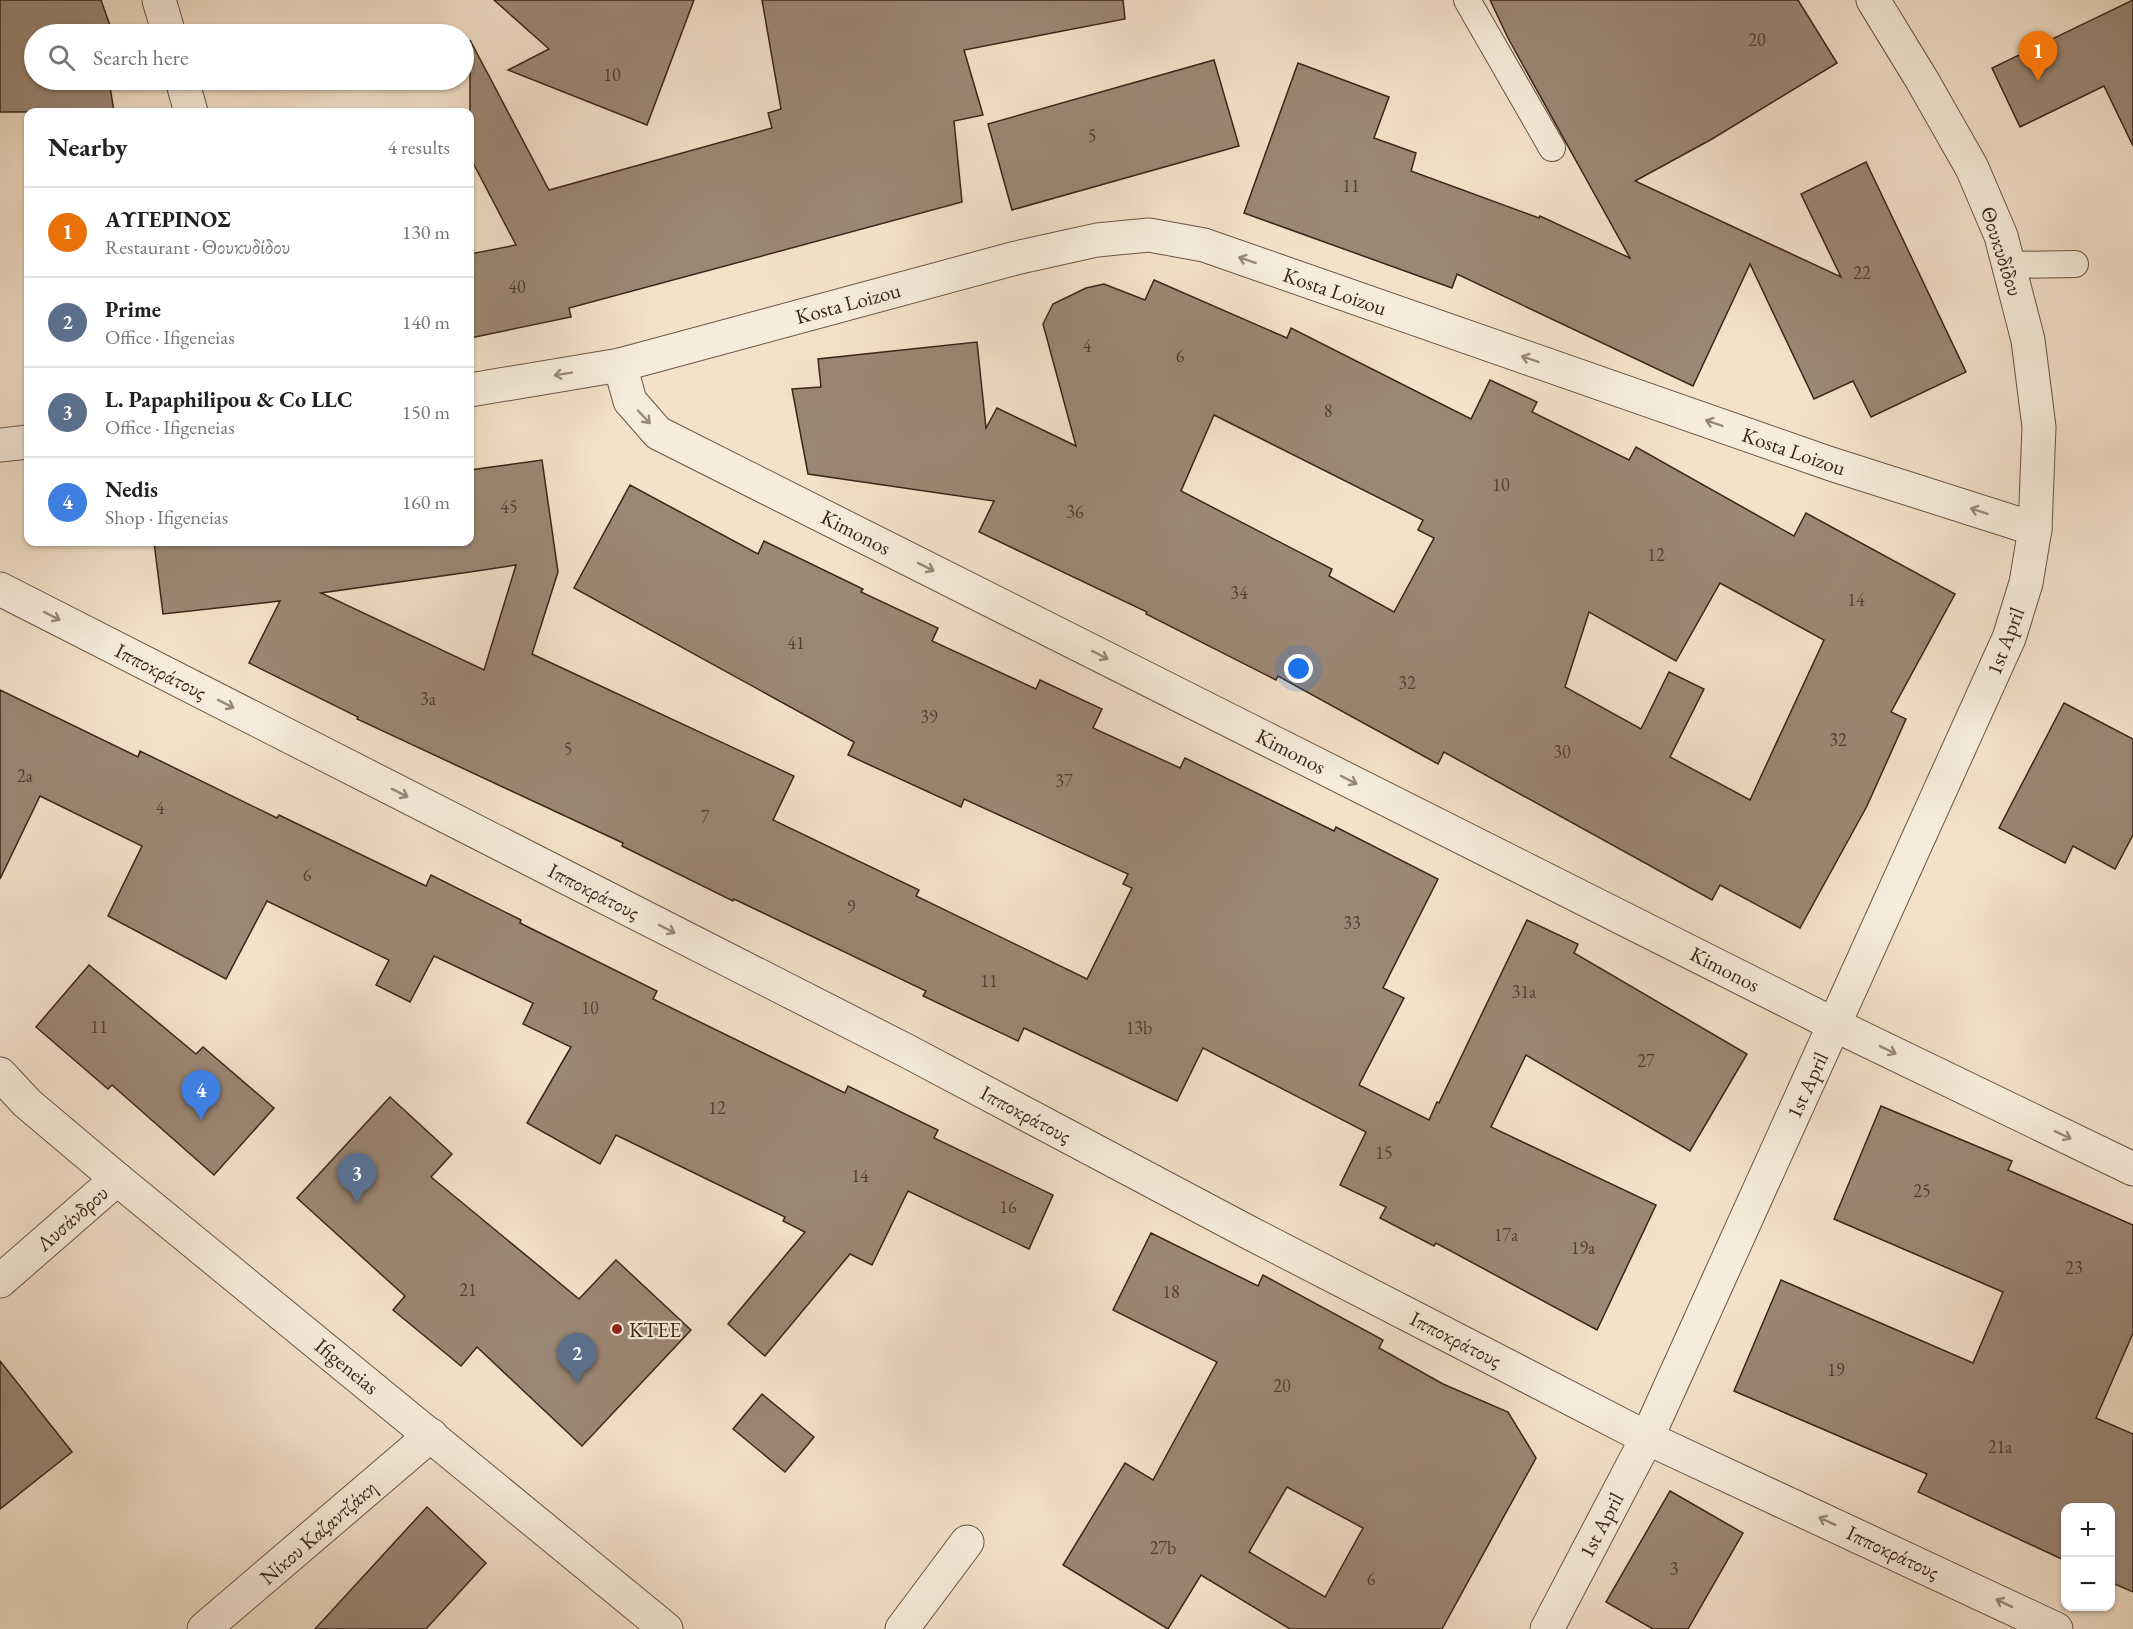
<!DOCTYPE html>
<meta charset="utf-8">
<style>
:root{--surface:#fff;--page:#f2f2f2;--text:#202124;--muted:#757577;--line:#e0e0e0;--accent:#ea580c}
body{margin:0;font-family:"EB Garamond",serif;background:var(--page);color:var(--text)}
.controls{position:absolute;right:18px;bottom:18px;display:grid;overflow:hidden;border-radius:12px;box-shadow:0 2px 4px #0004}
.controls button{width:54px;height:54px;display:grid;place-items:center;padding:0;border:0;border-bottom:2px solid var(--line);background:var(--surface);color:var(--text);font:30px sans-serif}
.you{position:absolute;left:1299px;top:669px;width:21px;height:21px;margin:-15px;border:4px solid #fff;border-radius:50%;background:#1a73e8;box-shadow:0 0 0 9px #1a73e833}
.badge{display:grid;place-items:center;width:39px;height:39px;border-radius:50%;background:var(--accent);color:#fff;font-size:20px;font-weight:700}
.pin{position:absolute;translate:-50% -50px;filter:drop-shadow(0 2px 3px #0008)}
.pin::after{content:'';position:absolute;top:32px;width:21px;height:18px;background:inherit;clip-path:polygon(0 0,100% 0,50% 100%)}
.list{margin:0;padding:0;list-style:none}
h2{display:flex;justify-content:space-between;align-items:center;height:78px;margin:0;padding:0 24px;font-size:26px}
h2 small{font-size:20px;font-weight:400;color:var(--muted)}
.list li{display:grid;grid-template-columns:39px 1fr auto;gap:18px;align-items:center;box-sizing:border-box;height:90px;padding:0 24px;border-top:2px solid var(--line)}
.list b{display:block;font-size:22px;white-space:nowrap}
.list p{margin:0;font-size:20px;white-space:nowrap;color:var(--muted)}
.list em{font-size:20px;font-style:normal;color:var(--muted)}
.icon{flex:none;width:33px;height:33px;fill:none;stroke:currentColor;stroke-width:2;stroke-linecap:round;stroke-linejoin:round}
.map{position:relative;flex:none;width:2133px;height:1629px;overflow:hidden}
.search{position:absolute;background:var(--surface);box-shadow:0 2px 4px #0004;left:24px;top:24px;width:450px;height:66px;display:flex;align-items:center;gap:15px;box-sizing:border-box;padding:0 21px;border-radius:33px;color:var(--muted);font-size:22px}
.panel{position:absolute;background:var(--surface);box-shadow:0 2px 4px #0004;left:24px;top:108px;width:450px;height:438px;border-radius:12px}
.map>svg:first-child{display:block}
.building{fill:#9b8775;stroke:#3b251a;stroke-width:1.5;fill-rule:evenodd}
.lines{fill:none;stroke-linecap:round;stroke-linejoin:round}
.service-casing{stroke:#695446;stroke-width:28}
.minor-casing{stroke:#695446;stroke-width:35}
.tertiary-casing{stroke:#695446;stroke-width:35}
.service{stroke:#f7ecdc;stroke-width:26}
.minor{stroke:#f7ecdc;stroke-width:33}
.tertiary{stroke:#f7ecdc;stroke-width:33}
.oneway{stroke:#99887b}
.poi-dot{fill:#8f2418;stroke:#f7ecdc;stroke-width:2}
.labels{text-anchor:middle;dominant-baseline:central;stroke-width:4.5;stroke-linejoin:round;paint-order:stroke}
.number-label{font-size:18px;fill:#533e31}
.street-label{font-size:21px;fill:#3b251a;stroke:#f7ecdc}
.poi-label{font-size:21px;fill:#3b251a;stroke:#f7ecdc;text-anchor:start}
</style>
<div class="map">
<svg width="2133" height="1629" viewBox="0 0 2133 1629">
<rect width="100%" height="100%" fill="#f3e1c9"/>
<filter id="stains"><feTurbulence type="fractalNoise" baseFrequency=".00333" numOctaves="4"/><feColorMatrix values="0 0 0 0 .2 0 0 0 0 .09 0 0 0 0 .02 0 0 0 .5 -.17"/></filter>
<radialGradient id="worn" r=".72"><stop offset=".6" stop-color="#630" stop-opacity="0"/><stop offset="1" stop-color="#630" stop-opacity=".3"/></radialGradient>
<g class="building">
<polygon points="0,0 101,0 113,34 34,34 34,80 109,80 114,112 0,112"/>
<polygon points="494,0 694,0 647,125 508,70 549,49"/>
<polygon points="762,0 1123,0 1125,19 964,50 983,115 954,121 962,202 569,308 571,317 470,338 470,254 516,245 470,157 470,40 549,190 772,128 768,113 781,109"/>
<polygon points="1490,0 1798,0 1837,63 1712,139 1635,181 1841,277 1801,194 1866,162 1966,372 1871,417 1853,381 1814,399 1750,264 1693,386 1457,274 1452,288 1244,213 1298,63 1389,97 1374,138 1416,153 1411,171 1539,218 1540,216 1630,258 1508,38"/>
<polygon points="2133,0 2133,146 2104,86 2020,127 1992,68"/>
<polygon points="1214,60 1239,146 1012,210 988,124"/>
<path d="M1154 280 1287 338 1291 328 1471 419 1490 380 1537 402 1532 412 1629 460 1636 447 1794 536 1806 513 1955 594 1891 712 1906 719 1867 806 1800 928 1720 885 1712 900 1444 752 1438 764 1278 676 1276 680 1146 614 1147 612 979 532 994 501 808 474 792 389 821 387 818 359 977 342 986 428 997 408 1076 446 1043 324 1053 304 1086 288 1104 284 1145 300ZM1214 415 1423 520 1418 530 1434 538 1394 612 1329 576 1332 569 1181 491ZM1720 583 1824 640 1750 800 1670 757 1704 689 1669 672 1641 729 1565 687 1589 612 1676 661Z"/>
<path d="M542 460 558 572 532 654 794 776 773 820 919 890 916 896 1087 979 1132 888 1123 884 1128 874 964 799 961 807 848 755 854 742 574 588 630 485 758 554 764 541 863 589 861 592 938 628 932 641 1036 689 1040 680 1102 709 1093 728 1180 768 1185 758 1334 831 1336 827 1438 879 1383 988 1404 998 1359 1085 1429 1120 1437 1102 1439 1103 1527 920 1578 944 1574 953 1747 1054 1690 1151 1526 1055 1491 1127 1656 1205 1597 1330 1436 1243 1434 1246 1380 1218 1386 1207 1340 1185 1366 1132 1203 1048 1177 1101 1024 1028 1018 1041 923 996 926 991 734 899 733 901 622 846 623 843 357 719 358 717 249 663 280 601 163 614 154 542H470V470ZM516 565 484 670 321 593 470 572Z"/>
<polygon points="0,690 138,757 140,751 277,818 279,815 426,886 431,875 521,920 520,923 657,991 653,999 845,1093 848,1086 938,1130 934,1138 1053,1195 1029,1249 908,1191 872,1265 850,1254 765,1356 728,1324 805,1232 783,1221 785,1217 616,1135 600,1164 527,1123 571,1047 523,1024 533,1003 434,956 410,1002 376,985 389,960 267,901 226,979 108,916 142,846 40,796 0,879"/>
<polygon points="2064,703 2133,739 2133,835 2115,869 2073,846 2065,863 1999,828"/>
<polygon points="89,965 196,1054 203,1047 274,1108 214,1175 112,1085 108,1089 36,1027"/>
<polygon points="390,1097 452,1154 431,1177 579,1299 616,1260 691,1330 582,1446 477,1347 461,1366 393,1310 405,1296 297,1198"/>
<polygon points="1881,1106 2012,1161 2008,1170 2133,1225 2133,1333 2096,1418 2133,1434 2133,1592 2110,1582 2110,1508 2066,1508 2066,1561 1918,1492 1927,1474 1734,1391 1781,1280 1973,1363 2003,1292 1834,1219"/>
<path d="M1151 1233 1258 1286 1263 1275 1383 1340 1379 1348 1443 1384 1508 1412 1536 1458 1442 1629H1290L1201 1575 1168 1629 1063 1565 1125 1463 1153 1480 1217 1362 1113 1310ZM1287 1487 1363 1528 1325 1597 1249 1552Z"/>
<polygon points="0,1361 72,1452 0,1509"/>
<polygon points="762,1394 814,1437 785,1472 733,1429"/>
<polygon points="1670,1491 1743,1533 1688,1629 1653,1629 1606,1602"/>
<polygon points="427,1507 486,1563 426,1629 315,1629"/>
</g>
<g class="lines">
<defs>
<g id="service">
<polyline points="1467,0 1552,148"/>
<polyline points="2009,265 2075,264"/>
</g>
<g id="minor">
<polyline points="159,0 169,34"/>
<polyline points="182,80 191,112"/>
<polyline points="620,365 630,401 658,433 1835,1025 2133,1169"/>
<polyline points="470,390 620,365 1016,258 1097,240 1149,235 1204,245 1831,464 2035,529"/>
<polyline points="0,445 28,442"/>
<polyline points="0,589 907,1051 1248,1232 1647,1438 2056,1629"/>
<polyline points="0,1281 117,1179"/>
<polyline points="204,1629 431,1435"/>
<polyline points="902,1629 967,1542"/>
<polyline points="1547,1629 1647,1438 2009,638 2026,583 2035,529 2039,427 2028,340 2001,236 1972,168 1922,80 1873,0"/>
</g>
<polyline id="tertiary" points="0,1074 27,1103 117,1179 666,1629"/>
</defs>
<use href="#service" class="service-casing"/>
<use href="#minor" class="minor-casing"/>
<use href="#tertiary" class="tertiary-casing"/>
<use href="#service" class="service"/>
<use href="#minor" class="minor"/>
<use href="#tertiary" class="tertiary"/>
</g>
<defs><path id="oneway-shaft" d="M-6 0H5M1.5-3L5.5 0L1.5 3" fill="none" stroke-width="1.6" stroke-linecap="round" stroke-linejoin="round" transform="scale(1.5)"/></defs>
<g class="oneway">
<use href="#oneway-shaft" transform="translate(1247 260) rotate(-161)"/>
<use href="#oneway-shaft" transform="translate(1530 359) rotate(-161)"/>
<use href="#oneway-shaft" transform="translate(563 374) rotate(171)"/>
<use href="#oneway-shaft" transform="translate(644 417) rotate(47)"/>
<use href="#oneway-shaft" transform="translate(1714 423) rotate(-161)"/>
<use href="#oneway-shaft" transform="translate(1979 511) rotate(-162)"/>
<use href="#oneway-shaft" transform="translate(926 567) rotate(27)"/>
<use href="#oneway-shaft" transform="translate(52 616) rotate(27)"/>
<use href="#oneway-shaft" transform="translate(1100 655) rotate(27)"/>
<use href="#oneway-shaft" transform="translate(226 704) rotate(27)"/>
<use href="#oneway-shaft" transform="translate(1349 780) rotate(27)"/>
<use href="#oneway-shaft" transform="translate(400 793) rotate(27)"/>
<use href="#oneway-shaft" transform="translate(667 929) rotate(27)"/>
<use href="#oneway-shaft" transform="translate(1888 1050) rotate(26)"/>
<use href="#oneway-shaft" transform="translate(2063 1135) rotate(26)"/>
<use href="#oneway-shaft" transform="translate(1827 1521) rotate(-155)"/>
<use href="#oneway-shaft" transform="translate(2004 1603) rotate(-154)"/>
</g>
<circle class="poi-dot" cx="617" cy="1329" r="6"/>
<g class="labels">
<g class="number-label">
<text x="1757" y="39">20</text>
<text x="612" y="74">10</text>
<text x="1092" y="135">5</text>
<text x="1351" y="185">11</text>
<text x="1862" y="272">22</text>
<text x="517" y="286">40</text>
<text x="1087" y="345">4</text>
<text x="1180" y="355">6</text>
<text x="1328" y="410">8</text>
<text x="1501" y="484">10</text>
<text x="509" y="506">45</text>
<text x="1075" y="511">36</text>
<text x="1656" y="554">12</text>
<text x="1239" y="592">34</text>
<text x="1856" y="599">14</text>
<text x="796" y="642">41</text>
<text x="1407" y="682">32</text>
<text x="428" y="698">3a</text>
<text x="929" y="716">39</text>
<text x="1838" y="739">32</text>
<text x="568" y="748">5</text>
<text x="1562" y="751">30</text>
<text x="25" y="775">2a</text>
<text x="1064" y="780">37</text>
<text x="160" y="807">4</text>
<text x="705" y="816">7</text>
<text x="307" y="874">6</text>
<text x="851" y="906">9</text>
<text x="1352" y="922">33</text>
<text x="989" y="980">11</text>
<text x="1524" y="991">31a</text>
<text x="590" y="1007">10</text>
<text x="99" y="1026">11</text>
<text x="1139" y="1027">13b</text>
<text x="1646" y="1060">27</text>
<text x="717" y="1107">12</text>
<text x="1384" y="1152">15</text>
<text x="860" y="1175">14</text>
<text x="1922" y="1190">25</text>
<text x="1008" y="1206">16</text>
<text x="1506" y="1234">17a</text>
<text x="1583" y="1247">19a</text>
<text x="2074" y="1267">23</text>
<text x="468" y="1289">21</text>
<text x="1171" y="1291">18</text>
<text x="1836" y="1369">19</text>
<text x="1282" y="1385">20</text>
<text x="2000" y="1446">21a</text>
<text x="1163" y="1547">27b</text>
<text x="1674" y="1568">3</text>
<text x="1371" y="1578">6</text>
</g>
<g class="street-label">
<text transform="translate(2002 251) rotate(72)">Θουκυδίδου</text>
<text transform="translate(1335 291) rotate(19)">Kosta Loizou</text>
<text transform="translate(848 303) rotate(-15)">Kosta Loizou</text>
<text transform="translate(1794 451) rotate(19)">Kosta Loizou</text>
<text transform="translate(856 532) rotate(27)">Kimonos</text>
<text transform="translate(2005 641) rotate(-69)">1st April</text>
<text transform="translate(161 671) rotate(27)">Ιπποκράτους</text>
<text transform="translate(1291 751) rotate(27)">Kimonos</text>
<text transform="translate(594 891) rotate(27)">Ιπποκράτους</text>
<text transform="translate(1725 969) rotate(27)">Kimonos</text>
<text transform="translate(1807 1085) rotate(-65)">1st April</text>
<text transform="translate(1026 1114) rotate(28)">Ιπποκράτους</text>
<text transform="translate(72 1218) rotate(-41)">Λυσάνδρου</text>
<text transform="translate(1456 1339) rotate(27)">Ιπποκράτους</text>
<text transform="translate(347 1366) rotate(39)">Ifigeneias</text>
<text transform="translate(1601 1525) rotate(-62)">1st April</text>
<text transform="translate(318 1532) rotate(-41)">Νίκου Καζαντζάκη</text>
<text transform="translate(1893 1552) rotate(25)">Ιπποκράτους</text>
</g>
<g class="poi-label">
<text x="629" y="1329">KTEE</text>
</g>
</g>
<rect width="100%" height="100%" filter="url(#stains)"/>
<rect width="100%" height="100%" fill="url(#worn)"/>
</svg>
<div class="controls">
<button>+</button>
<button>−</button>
</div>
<div class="you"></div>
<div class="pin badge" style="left:2038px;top:81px;background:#e8710a">1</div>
<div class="pin badge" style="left:577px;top:1383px;background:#5c6f8a">2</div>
<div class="pin badge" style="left:357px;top:1203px;background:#5c6f8a">3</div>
<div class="pin badge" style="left:201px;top:1120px;background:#3f7fe0">4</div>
<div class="search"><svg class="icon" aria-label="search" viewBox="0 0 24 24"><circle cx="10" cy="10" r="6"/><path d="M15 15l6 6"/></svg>Search here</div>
<section class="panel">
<h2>Nearby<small>4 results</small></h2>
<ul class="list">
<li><span class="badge" style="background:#e8710a">1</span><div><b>ΑΥΓΕΡΙΝΟΣ</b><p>Restaurant · Θουκυδίδου</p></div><em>130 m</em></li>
<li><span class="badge" style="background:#5c6f8a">2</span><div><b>Prime</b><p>Office · Ifigeneias</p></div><em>140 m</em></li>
<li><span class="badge" style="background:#5c6f8a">3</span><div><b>L. Papaphilipou &amp; Co LLC</b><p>Office · Ifigeneias</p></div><em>150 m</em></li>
<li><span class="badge" style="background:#3f7fe0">4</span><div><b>Nedis</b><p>Shop · Ifigeneias</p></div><em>160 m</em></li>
</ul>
</section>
</div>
